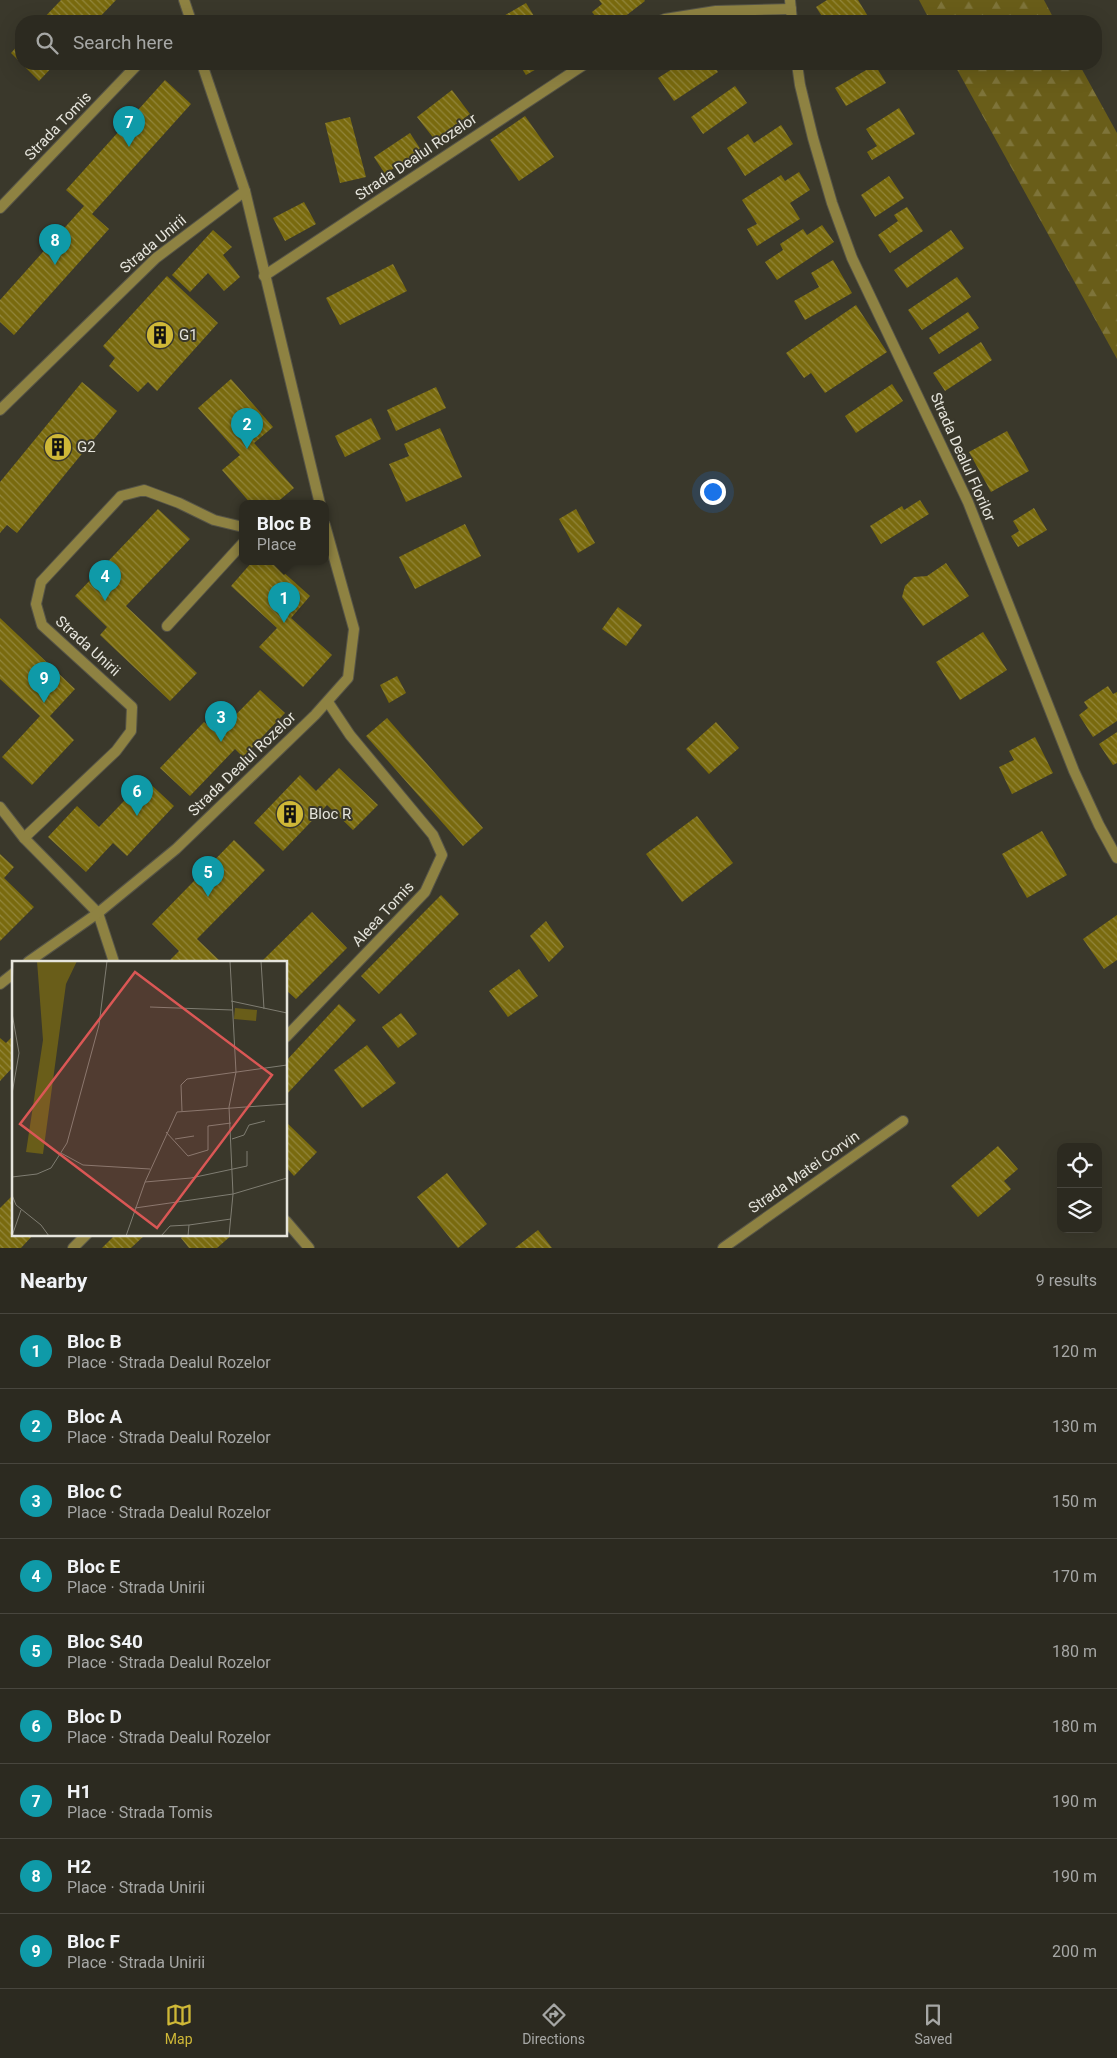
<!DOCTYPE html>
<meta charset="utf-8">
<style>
:root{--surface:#2c2a20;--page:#343229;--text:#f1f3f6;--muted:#a6a7a5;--line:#48463e;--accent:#cfb837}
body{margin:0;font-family:Roboto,sans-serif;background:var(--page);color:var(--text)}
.controls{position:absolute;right:15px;bottom:15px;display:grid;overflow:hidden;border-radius:10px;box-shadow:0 5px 20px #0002}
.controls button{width:45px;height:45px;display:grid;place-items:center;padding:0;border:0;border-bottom:1px solid var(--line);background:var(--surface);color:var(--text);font:25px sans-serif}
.you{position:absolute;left:712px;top:491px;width:18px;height:18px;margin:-12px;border:4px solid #fff;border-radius:50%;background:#1a73e8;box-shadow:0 0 0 8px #1a73e833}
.badge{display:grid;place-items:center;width:32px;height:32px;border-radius:50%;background:var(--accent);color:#fff;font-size:16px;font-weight:700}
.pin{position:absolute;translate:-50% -41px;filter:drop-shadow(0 1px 2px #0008)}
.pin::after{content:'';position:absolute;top:26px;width:18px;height:15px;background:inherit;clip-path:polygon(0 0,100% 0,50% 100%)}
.popup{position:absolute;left:239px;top:500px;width:90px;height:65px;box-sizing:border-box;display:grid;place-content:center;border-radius:10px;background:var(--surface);filter:drop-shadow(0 1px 4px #0005);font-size:16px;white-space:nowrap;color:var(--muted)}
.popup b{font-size:19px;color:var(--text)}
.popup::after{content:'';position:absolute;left:50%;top:100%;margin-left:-10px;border:10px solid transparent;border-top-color:var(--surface)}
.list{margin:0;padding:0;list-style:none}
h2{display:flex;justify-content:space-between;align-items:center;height:65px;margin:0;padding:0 20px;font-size:21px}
h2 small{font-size:16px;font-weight:400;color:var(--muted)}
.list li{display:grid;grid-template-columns:32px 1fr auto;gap:15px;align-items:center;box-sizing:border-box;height:75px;padding:0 20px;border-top:1px solid var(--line)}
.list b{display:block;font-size:19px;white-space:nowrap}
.list p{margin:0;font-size:16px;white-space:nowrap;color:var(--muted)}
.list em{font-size:16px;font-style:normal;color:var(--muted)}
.icon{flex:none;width:28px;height:28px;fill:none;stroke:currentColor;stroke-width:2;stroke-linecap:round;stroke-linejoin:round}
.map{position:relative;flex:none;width:1117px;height:1248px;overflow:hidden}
.search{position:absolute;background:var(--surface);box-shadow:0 5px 20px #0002;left:15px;right:15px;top:15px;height:55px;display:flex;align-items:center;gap:12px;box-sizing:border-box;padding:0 18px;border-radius:20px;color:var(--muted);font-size:19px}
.sheet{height:740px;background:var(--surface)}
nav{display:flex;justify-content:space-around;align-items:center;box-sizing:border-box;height:70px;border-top:1px solid var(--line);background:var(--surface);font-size:14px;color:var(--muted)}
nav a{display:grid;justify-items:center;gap:2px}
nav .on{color:var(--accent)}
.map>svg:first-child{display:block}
.forest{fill:url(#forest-firs)}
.building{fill:url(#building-back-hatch)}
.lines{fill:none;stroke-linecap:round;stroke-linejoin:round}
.street-casing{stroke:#565447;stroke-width:12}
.street{stroke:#8e8242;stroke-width:10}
.labels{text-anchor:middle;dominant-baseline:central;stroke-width:4;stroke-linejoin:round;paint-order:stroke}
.street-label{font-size:15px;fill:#e6e5dd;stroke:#3a382b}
.poi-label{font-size:15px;fill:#e6e5dd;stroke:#3a382b;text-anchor:start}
.inset-road{fill:none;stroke:#7f7d72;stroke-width:1}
.view{fill:#da5755;fill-opacity:0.15;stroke:#da5755;stroke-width:2.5}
.inset-edge{fill:none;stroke:#e6e5dd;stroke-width:2.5}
</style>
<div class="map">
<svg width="1117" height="1248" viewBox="0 0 1117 1248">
<defs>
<pattern id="forest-firs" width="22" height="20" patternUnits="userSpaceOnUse" patternTransform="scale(1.25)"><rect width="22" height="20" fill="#695d19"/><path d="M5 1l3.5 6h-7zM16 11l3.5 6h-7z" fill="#7e743a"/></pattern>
<pattern id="building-back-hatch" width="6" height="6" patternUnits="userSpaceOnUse" patternTransform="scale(1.25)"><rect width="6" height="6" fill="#796a0e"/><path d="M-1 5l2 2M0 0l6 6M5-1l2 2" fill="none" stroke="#92863c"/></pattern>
</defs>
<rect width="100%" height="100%" fill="#3a382b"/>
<g class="forest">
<polygon points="919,0 1044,0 1055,21 930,21"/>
<polygon points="954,64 1079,64 1117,133 1117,359"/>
</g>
<g class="building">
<polygon points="61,0 116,0 96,21 41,21"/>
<polygon points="599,0 644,0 645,1 619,21 599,21 592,12 602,4"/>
<polygon points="827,0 858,0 869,18 864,21 825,21 816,7"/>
<polygon points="526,3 537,21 495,21"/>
<polygon points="21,42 21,63 11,53"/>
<polygon points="22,64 55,64 39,81"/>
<polygon points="519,64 545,64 526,75"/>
<polygon points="680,64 713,64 718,72 674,101 658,78"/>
<polygon points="875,65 886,83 846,106 835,88"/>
<polygon points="165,80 191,104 92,214 109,229 14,335 0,322 0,300 84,206 66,190"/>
<polygon points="735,86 747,103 703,134 691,117"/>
<polygon points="452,90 470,114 435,140 417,117"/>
<polygon points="899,108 915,134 872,160 867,152 877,146 866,129"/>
<polygon points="525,116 554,157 519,181 490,140"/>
<polygon points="350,117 366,177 340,183 325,123"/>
<polygon points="781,125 793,144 745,176 727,148 748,134 754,143"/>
<polygon points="410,133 421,150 385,174 374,157"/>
<polygon points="799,172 810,190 790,203 800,219 757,246 747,229 757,224 742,200 781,175 785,181"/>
<polygon points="889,176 904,198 875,217 861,195"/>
<polygon points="304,202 316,224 285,241 273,218"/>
<polygon points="907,207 923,231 890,253 878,235 898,221 894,215"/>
<polygon points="822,225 834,242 777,280 765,262 783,250 780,244 803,229 807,235"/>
<polygon points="213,230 232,247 223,255 240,277 224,291 208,273 190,292 172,275"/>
<polygon points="951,230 964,248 907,288 894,270"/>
<polygon points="833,260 852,293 805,320 794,301 819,287 811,273"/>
<polygon points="393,264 407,291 340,325 326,298"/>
<polygon points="167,276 218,323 157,391 148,382 138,392 109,366 115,358 103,346"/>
<polygon points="957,277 971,297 922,330 908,310"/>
<polygon points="856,305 887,352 825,393 811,373 804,378 786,353"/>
<polygon points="968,312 979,328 939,354 929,338"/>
<polygon points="981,342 992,360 945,391 933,373"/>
<polygon points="231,379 273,427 254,443 294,488 275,504 251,504 222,470 240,455 198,408"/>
<polygon points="82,382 117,411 17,533 7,525 0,533 0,482"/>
<polygon points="892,384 903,401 856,433 845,416"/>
<polygon points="436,387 446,408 396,431 387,410"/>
<polygon points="371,418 381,439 345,457 335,436"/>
<polygon points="440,428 462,477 406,502 389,464 409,456 404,444"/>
<polygon points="1007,431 1029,471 991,492 969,452"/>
<polygon points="920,500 929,514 881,544 870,526 902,506 904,510"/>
<polygon points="1034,508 1047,530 1018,547 1011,536 1019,531 1013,521"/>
<polygon points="158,509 190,539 126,606 197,673 170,701 100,635 107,627 75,596"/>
<polygon points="576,509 595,543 578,553 559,519"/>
<polygon points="465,524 481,556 415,589 399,557"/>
<polygon points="252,562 272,562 310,596 291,618 332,655 303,687 259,647 277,628 231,586"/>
<polygon points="946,563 969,596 923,626 902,597 905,586 914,577 927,576"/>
<polygon points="618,607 642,625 626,646 602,629"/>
<polygon points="0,618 75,689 50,716 74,740 32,785 2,757 40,716 0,679"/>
<polygon points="983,632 1007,670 960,700 936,662"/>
<polygon points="397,676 406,693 389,703 380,685"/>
<polygon points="1108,686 1113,694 1117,692 1117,721 1093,737 1079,715 1088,708 1084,702"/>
<polygon points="260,690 285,713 243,757 235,749 190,796 160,768 204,722 217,734"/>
<polygon points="387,718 483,828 463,846 366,736"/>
<polygon points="716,722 739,748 709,774 686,749"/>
<polygon points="1117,732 1117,763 1113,765 1099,744"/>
<polygon points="1035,737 1053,773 1012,794 999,767 1014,760 1009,751"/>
<polygon points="339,768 378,805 353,830 327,805 283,851 254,823 300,775 316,791"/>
<polygon points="145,779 174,806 127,856 113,843 86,872 48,837 77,806 99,827"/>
<polygon points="697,816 733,863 682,902 646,854"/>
<polygon points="1042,831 1067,875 1027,898 1002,854"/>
<polygon points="234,840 265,870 197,939 221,962 168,962 179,951 152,924"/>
<polygon points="0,854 14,867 4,878 34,907 0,941"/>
<polygon points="441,895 459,914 379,994 361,976"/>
<polygon points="312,912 347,948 296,999 286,990 286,962 261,962"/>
<polygon points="1117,915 1117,960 1104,969 1083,939"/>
<polygon points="546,921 564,947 549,962 530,936"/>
<polygon points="519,969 538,996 508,1017 489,991"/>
<polygon points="339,1004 356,1020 286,1095 286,1061"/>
<polygon points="401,1013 417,1034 398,1048 382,1027"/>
<polygon points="14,1035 14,1066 0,1081 0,1038 6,1043"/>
<polygon points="367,1045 396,1083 362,1108 334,1070"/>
<polygon points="286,1122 317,1152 294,1176 286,1167"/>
<polygon points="998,1146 1018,1169 1004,1181 1011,1189 978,1217 951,1186"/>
<polygon points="447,1173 487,1224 458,1248 417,1197"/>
<polygon points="14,1194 14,1234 34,1234 21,1248 0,1248 0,1208"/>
<polygon points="538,1230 552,1248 515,1248"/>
<polygon points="116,1234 146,1234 131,1248 102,1248"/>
<polygon points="185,1234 233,1234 217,1248 189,1248 181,1238"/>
</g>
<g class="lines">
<defs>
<g id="street">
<polyline points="184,0 191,21"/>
<polyline points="790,0 792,21"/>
<polyline points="660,21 665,19 716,11 791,9"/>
<polyline points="202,64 245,191 320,504"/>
<polyline points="797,64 800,85 813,138 832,203 852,258 968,502 1074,771 1099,825 1117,858"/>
<polyline points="0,208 138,64"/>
<polyline points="264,276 585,64"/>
<polyline points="0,410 156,258 245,191"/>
<polyline points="167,626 243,543"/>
<polyline points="0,807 24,838 98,913 114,962"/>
<polyline points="24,838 116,751 131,731 132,707 42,625 36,604 41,582 121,496 144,490 179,503 214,520 243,527"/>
<polyline points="28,962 98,913 176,849 315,715 348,678 354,629 325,525"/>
<polyline points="0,984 14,973"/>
<polyline points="286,1037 425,892 442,855 433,835 350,735 328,702"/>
<polyline points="286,1221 309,1248"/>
<polyline points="73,1248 87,1234"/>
<polyline points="723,1248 903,1121"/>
</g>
</defs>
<use href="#street" class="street-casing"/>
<use href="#street" class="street"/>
</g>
<defs>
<symbol id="building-disc" viewBox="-11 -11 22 22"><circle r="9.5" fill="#cfb837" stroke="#3a382b"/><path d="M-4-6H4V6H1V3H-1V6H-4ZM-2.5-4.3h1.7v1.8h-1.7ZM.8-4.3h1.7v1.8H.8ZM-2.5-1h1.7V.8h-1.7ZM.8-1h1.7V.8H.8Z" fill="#111"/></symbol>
</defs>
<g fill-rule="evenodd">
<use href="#building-disc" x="144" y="319" width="32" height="32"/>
<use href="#building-disc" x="42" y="431" width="32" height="32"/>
<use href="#building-disc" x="274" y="798" width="32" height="32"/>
</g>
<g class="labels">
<g class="street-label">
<text transform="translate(58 126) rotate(-46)">Strada Tomis</text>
<text transform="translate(416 157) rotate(-34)">Strada Dealul Rozelor</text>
<text transform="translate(153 244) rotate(-40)">Strada Unirii</text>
<text transform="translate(963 457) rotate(66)">Strada Dealul Florilor</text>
<text transform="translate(88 646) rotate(42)">Strada Unirii</text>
<text transform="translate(242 764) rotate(-44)">Strada Dealul Rozelor</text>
<text transform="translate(383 914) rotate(-47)">Aleea Tomis</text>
<text transform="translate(804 1172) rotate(-35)">Strada Matei Corvin</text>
</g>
<g class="poi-label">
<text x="179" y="335">G1</text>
<text x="77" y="447">G2</text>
<text x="309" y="814">Bloc R</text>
</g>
</g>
<g transform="translate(12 961)">
<rect width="275" height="275" fill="#3a382b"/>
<path d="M25 0H65L54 23 31 193 14 191 31 79Z" fill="#695d19"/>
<path d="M223 47 245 49 244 60 222 58Z" fill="#695d19"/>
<path class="inset-road" d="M249 0 252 48M0 33 1 0M219 40 275 52M138 46 220 49M0 52 7 92 0 133M170 150 169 124 175 118 275 104M154 171 176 195 196 189V165L219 162M163 178 182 175M220 178 232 174 237 164 253 160M49 192 71 204 138 208M0 216 25 213 39 207 55 182 87 64 95 0M133 221 179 217 235 205V190M0 234 4 244 29 264 37 275M123 247 221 233 275 217M0 275 9 249M114 275 133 221 165 151 275 143M149 275 158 265 177 264M176 275 177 264 219 258M217 275 221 233 217 146 224 111 218 0"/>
<path class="view" d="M123 11 260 114 145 267 8 163Z"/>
<rect width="275" height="275" class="inset-edge"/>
</g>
</svg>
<div class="controls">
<button><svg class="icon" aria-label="locate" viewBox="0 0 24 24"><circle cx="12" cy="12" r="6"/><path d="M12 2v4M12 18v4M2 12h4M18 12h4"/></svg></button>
<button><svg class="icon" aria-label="layers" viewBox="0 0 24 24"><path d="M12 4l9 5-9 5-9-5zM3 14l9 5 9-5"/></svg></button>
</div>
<div class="you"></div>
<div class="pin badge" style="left:284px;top:623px;background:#0f9aa8">1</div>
<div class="popup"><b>Bloc B</b>Place</div>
<div class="pin badge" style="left:247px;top:449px;background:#0f9aa8">2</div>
<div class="pin badge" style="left:221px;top:742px;background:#0f9aa8">3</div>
<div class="pin badge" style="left:105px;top:601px;background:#0f9aa8">4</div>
<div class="pin badge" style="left:208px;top:897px;background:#0f9aa8">5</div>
<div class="pin badge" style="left:137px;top:816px;background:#0f9aa8">6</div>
<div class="pin badge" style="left:129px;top:147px;background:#0f9aa8">7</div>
<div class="pin badge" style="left:55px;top:265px;background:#0f9aa8">8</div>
<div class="pin badge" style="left:44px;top:703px;background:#0f9aa8">9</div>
<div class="search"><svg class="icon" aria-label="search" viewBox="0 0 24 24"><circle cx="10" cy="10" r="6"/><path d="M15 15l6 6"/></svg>Search here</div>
</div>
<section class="sheet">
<h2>Nearby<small>9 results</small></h2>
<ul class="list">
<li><span class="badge" style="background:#0f9aa8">1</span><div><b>Bloc B</b><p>Place · Strada Dealul Rozelor</p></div><em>120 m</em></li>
<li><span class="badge" style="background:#0f9aa8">2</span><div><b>Bloc A</b><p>Place · Strada Dealul Rozelor</p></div><em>130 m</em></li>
<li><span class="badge" style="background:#0f9aa8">3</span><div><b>Bloc C</b><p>Place · Strada Dealul Rozelor</p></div><em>150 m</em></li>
<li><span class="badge" style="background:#0f9aa8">4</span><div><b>Bloc E</b><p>Place · Strada Unirii</p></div><em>170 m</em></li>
<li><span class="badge" style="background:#0f9aa8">5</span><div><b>Bloc S40</b><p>Place · Strada Dealul Rozelor</p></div><em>180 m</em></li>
<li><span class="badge" style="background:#0f9aa8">6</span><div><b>Bloc D</b><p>Place · Strada Dealul Rozelor</p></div><em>180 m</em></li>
<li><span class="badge" style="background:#0f9aa8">7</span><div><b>H1</b><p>Place · Strada Tomis</p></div><em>190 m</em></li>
<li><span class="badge" style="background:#0f9aa8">8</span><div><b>H2</b><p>Place · Strada Unirii</p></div><em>190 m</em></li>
<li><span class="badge" style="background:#0f9aa8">9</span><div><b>Bloc F</b><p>Place · Strada Unirii</p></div><em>200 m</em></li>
</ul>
</section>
<nav>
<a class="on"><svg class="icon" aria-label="map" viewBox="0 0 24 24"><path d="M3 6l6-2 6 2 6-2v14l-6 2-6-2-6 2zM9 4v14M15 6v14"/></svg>Map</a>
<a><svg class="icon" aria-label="directions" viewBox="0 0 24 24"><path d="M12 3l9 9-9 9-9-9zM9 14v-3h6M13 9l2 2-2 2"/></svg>Directions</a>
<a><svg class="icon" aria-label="saved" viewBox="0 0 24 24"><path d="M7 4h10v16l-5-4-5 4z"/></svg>Saved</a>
</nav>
